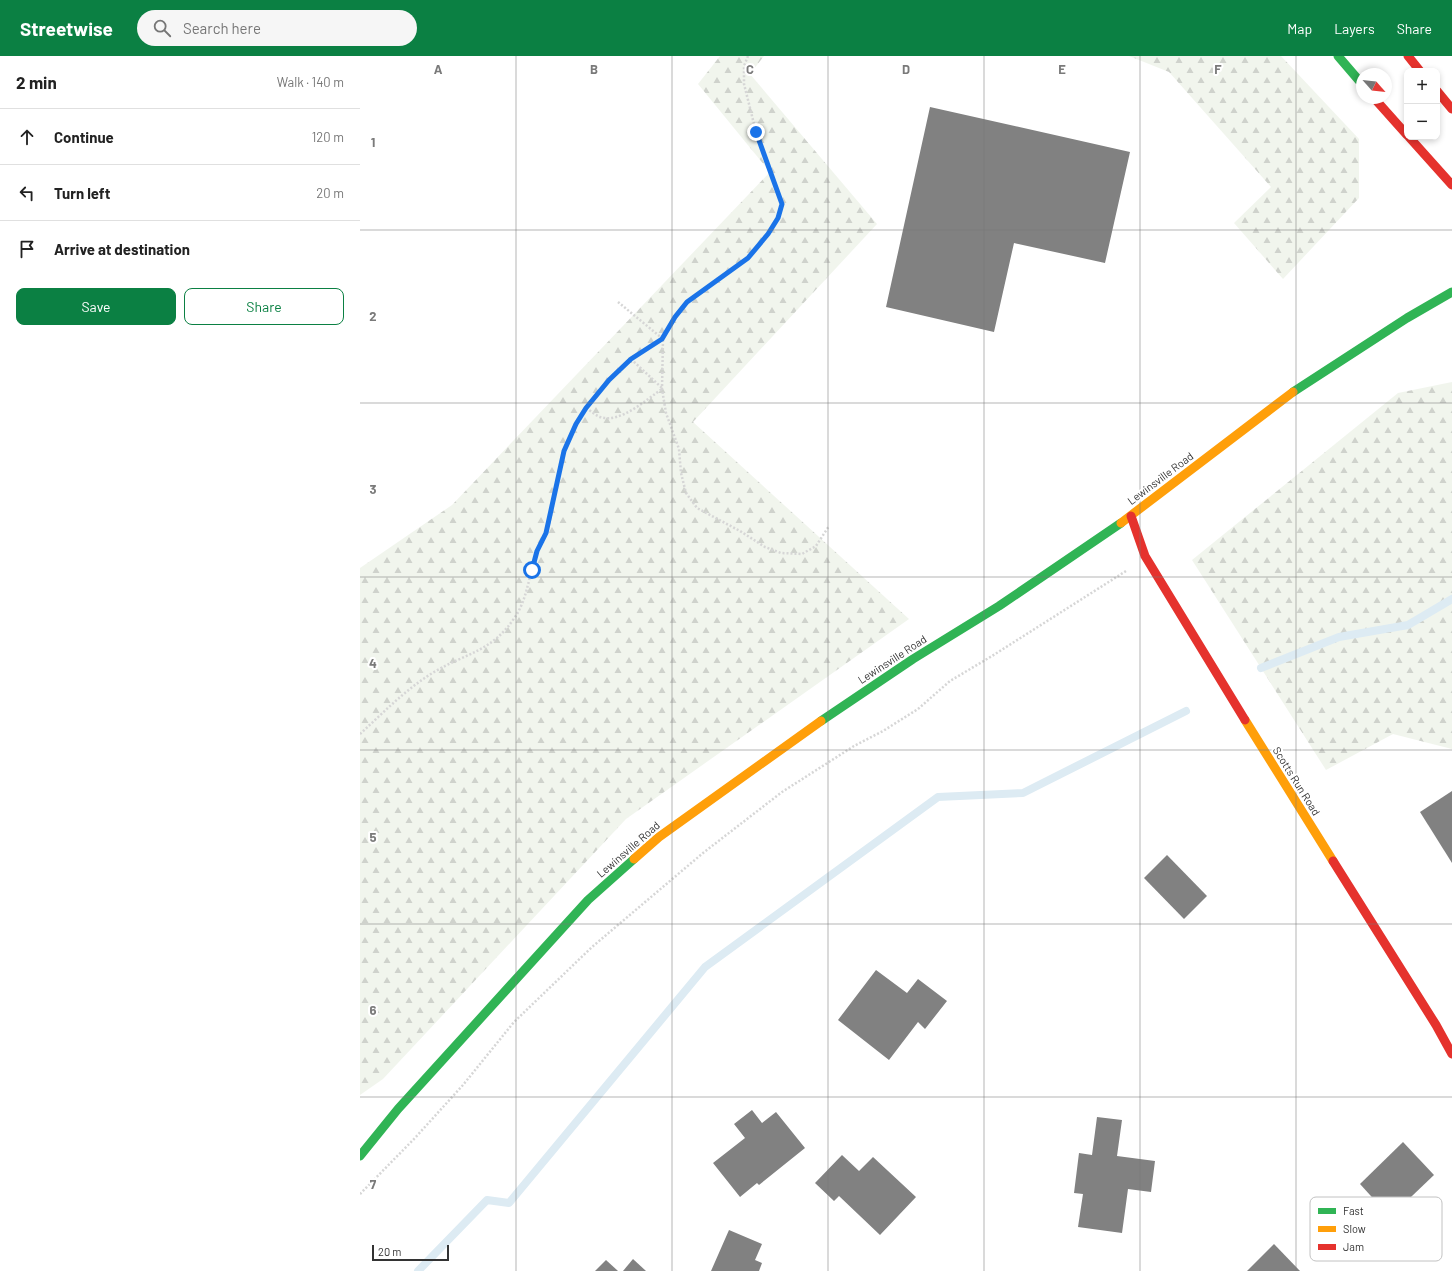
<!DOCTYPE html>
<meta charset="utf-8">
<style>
:root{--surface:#fff;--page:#f6f6f6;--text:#222;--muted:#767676;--line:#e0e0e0;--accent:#0b8043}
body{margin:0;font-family:Barlow,sans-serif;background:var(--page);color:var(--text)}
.controls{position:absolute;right:12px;top:12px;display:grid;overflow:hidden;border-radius:8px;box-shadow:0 2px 6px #0003}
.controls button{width:36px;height:36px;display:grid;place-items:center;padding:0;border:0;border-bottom:1px solid var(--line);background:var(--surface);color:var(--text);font:20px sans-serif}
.compass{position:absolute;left:996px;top:12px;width:36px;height:36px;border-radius:50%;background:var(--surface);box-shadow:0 2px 6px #0003;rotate:117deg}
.scale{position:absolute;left:12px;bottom:10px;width:77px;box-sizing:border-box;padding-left:4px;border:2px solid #333;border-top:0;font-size:11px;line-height:14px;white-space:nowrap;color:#333;-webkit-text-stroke:3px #fff;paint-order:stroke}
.stop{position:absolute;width:12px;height:12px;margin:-9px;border:3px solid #1a73e8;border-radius:50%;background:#fff}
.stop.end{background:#1a73e8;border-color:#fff;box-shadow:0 1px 4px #0008}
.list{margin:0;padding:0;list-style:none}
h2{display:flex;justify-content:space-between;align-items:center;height:52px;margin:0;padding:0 16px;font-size:17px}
h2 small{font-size:13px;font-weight:400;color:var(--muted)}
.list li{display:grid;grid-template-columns:26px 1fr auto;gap:12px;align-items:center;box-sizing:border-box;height:56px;padding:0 16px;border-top:1px solid var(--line)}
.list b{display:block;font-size:15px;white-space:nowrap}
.list em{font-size:13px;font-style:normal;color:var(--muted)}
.actions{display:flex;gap:8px;padding:12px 16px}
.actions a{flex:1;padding:9px 0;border:1px solid var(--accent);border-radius:8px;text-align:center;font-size:14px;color:var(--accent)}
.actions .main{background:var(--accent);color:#fff}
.icon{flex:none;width:22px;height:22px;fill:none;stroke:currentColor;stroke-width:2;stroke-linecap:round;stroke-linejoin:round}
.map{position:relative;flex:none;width:1092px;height:1215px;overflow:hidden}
header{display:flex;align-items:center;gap:24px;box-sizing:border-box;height:56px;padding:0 20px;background:var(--accent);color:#fff}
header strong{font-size:19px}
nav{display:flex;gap:22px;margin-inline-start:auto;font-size:14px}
.search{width:280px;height:36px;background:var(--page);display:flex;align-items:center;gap:10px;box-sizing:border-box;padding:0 14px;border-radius:22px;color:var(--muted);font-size:15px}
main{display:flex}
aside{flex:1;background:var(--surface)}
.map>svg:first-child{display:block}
.forest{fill:url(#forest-firs)}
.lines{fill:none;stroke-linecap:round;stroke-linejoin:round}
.stream{stroke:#ddebf3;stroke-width:8}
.building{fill:#818181}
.path{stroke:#d6d6d6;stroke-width:2.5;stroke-dasharray:2 2;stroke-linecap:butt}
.fast{stroke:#30b455;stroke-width:9}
.slow{stroke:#ff9f0a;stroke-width:9}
.jam{stroke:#e5322d;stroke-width:9}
.route{stroke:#1a73e8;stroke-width:5}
.grid{fill:none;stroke:#7a7a7a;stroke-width:1;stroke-opacity:0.55}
.labels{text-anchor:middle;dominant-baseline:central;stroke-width:4;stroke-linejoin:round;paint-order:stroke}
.street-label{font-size:11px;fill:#333;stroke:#fff}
.key{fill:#fff;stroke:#c2c2c2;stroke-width:1}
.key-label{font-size:11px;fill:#333}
.grid-label{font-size:13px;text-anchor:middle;font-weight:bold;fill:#7a7a7a;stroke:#fff;stroke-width:4;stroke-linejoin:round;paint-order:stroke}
</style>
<header>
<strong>Streetwise</strong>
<div class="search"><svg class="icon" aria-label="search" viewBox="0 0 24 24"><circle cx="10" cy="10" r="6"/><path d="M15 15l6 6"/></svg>Search here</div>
<nav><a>Map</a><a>Layers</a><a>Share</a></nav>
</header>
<main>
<aside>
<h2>2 min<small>Walk · 140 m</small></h2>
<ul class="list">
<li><svg class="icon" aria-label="ahead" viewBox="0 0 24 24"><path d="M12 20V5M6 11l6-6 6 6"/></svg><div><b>Continue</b></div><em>120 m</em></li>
<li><svg class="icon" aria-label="left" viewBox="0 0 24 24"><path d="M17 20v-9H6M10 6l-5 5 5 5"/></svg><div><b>Turn left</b></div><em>20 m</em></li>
<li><svg class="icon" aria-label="arrive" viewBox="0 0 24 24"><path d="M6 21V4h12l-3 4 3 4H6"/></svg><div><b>Arrive at destination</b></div></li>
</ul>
<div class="actions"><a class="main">Save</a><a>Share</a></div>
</aside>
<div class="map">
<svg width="1092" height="1215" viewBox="0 0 1092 1215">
<defs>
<pattern id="forest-firs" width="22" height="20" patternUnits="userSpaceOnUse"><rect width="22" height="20" fill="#f1f5ed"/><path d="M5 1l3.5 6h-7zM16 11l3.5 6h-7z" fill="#cfd2cc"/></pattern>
</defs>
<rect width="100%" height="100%" fill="#fff"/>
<g class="forest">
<polygon points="360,0 404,0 390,18 517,168 333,366 549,563 266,763 23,1023 0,1039 0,512 92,449 410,116 338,28"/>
<polygon points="769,0 921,0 999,83 999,142 923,223 874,167 911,131 809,16"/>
<polygon points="1092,326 1092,693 1033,678 966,714 832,504 1038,337"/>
</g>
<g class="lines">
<g class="stream">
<polyline points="901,612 979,581 1048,569 1092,543"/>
<polyline points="58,1215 127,1144 149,1147 345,911 578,741 663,737 826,655"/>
</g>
</g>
<g class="building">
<polygon points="570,51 770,96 745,207 654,187 634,276 526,251"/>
<polygon points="1092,735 1092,807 1060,756"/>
<polygon points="807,799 847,840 824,863 784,822"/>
<polygon points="516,914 547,937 558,923 587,945 565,973 558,966 529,1004 478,964"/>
<polygon points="392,1054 402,1067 416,1056 445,1092 399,1129 397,1127 380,1141 353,1107 385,1082 374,1068"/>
<polygon points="737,1061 762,1064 757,1100 795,1105 791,1136 768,1133 762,1177 718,1171 723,1138 714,1137 719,1097 732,1099"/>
<polygon points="1043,1086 1074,1119 1030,1161 1000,1128"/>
<polygon points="482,1099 499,1115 513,1101 556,1141 520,1179 479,1140 474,1145 455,1127"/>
<polygon points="369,1174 402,1188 395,1204 402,1207 399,1215 351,1215"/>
<polygon points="914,1188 940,1215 887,1215"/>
<polygon points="273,1203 286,1215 263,1215"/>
<polygon points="246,1204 258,1215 235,1215"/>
</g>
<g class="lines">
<g class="path">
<polyline points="388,0 384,10 384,28 396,76 422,149 418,163 408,178 388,202 327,246 315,261 303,283 302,333 306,357 319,393 321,417 326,437 337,452 380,475 405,491 421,497 442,498 456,490 469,470"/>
<polyline points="258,246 303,283"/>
<polyline points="271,303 302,332"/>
<path d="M226 352C231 355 235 359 240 361 260 368 287 343 302 333"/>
<path d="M0 678C24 656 46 633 74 616 106 597 132 596 155 561 168 542 169 517 177 496 179 489 184 483 186 477 196 450 195 421 204 394 215 363 245 322 271 303 281 295 292 290 302 283"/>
<polyline points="0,1138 54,1083 103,1029 154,966 232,891 343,797 422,736 494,690 523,675 558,653 590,625 632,600 766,515"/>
</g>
<g class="fast">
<polyline points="978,0 1002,28"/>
<polyline points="933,336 1047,262 1092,236"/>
<polyline points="461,665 553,603 639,550 761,467"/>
<polyline points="0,1100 38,1053 228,844 274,803"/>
</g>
<g class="slow">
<polyline points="761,467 933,336"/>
<polyline points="885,664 973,805"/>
<polyline points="274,803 299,781 461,665"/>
</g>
<g class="jam">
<polyline points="1048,0 1060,15"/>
<polyline points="1077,35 1092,53"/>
<polyline points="1014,42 1047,79"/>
<polyline points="1049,81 1092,129"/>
<polyline points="771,460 785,500 885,664"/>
<polyline points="973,805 1076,969 1092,998"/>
</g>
</g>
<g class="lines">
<polyline class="route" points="172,514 177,495 186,477 204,395 216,368 226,352 249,324 271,303 302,283 315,261 327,246 388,202 408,178 418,162 422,148 396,76"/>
</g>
<path class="grid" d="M156 0V1215M312 0V1215M468 0V1215M624 0V1215M780 0V1215M936 0V1215M0 174H1092M0 347H1092M0 521H1092M0 694H1092M0 868H1092M0 1041H1092"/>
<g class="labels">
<g class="street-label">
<text transform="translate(800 422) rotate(-37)">Lewinsville Road</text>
<text transform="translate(532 603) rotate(-33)">Lewinsville Road</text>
<text transform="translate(937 725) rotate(58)">Scotts Run Road</text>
<text transform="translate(268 793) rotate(-41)">Lewinsville Road</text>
</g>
</g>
<rect x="950" y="1141" width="132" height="64" rx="6" class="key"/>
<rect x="958" y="1152" width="18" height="6" fill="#30b455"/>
<rect x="958" y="1170" width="18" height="6" fill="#ff9f0a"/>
<rect x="958" y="1188" width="18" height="6" fill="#e5322d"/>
<g class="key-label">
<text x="983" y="1159">Fast</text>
<text x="983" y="1177">Slow</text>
<text x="983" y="1195">Jam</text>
</g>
<g class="grid-label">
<text x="78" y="18">A</text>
<text x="234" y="18">B</text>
<text x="390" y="18">C</text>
<text x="546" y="18">D</text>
<text x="702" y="18">E</text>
<text x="858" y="18">F</text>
<text x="13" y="91">1</text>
<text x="13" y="265">2</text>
<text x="13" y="438">3</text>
<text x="13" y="612">4</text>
<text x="13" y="786">5</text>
<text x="13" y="959">6</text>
<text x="13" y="1133">7</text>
</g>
</svg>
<div class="controls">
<button>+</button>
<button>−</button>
</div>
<svg class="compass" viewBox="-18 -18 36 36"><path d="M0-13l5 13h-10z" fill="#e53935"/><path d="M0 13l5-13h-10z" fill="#767676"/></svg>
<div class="scale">20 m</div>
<div class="stop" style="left:172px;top:514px"></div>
<div class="stop end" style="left:396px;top:76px"></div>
</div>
</main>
